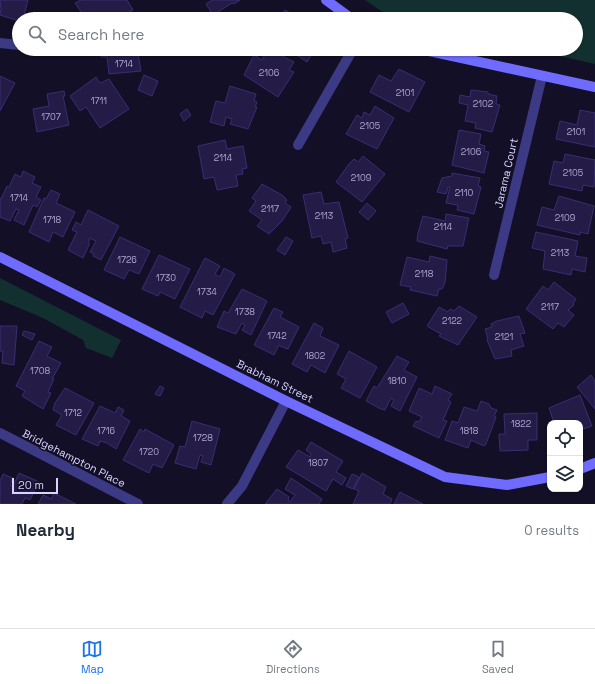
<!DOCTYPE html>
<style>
:root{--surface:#fff;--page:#f6f6f7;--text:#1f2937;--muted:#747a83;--line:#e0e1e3;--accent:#1a73e8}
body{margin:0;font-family:"Space Grotesk",sans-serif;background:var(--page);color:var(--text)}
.controls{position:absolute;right:12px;bottom:12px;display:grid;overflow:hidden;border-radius:8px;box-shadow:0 1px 3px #0004}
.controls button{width:36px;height:36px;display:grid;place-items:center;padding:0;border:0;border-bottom:1px solid var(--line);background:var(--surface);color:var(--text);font:20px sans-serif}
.scale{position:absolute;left:12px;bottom:10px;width:46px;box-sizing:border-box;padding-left:4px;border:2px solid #d9d4ff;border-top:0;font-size:11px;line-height:14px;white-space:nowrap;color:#d9d4ff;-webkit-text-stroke:3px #130f26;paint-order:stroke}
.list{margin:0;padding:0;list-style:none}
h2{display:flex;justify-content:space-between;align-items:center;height:52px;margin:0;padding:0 16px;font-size:17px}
h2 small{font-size:13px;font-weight:400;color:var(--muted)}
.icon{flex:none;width:22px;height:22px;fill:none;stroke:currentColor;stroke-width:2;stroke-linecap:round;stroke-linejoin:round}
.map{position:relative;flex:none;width:595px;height:504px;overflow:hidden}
.search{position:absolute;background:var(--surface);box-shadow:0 1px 3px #0004;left:12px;right:12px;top:12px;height:44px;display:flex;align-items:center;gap:10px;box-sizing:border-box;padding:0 14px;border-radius:22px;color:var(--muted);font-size:15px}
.sheet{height:124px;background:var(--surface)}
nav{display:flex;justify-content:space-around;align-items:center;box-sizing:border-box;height:56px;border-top:1px solid var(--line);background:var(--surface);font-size:11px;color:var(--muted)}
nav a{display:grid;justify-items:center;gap:2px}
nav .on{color:var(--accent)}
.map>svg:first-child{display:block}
.green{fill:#12302f}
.building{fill:#241b47;stroke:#3b2d73}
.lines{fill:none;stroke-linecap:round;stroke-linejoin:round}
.street{stroke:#3d3a85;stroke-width:10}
.secondary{stroke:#6f6bff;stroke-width:10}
.labels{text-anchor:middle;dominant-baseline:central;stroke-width:3;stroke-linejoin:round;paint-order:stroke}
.number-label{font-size:9px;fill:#aca6d1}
.street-label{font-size:11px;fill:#d9d4ff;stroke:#130f26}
</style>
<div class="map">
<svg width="595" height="504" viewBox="0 0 595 504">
<rect width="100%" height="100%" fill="#130f26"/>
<g class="green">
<polygon points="365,0 595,0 595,64 528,49 576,49 576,19 402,19 381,11"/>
<polygon points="0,278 121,340 112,358 86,348 83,340 43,318 0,300"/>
</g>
<g class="building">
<polygon points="0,0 28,0 23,19 19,19 19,21 0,15 1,9"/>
<polygon points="81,0 127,0 133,10 117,19 97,19 100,17 98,15 91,19 86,19 75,3"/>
<polygon points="212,0 240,0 234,4 232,3 213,15 206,4"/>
<polygon points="285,10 301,19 280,19 280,17 276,19 279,13 282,15"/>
<polygon points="100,49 137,49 141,71 109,74 107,57 101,57"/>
<polygon points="268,49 294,62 289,70 294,72 278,97 244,75 254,55 262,60"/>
<polygon points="288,49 315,49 307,62"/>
<polygon points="399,69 425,82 409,112 370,92 379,75 391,81"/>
<polygon points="144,75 158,81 152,96 138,90"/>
<polygon points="0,76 15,83 0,111"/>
<polygon points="96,77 100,83 109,79 129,109 100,128 86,107 80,111 70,96"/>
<polygon points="230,86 256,94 254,101 257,102 255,107 257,107 248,129 230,124 232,119 226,117 224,126 210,122 216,101 225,103"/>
<polygon points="471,90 488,92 488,94 497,96 496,104 500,105 492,132 475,128 476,123 465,121 468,105 459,103 460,95 470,97"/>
<polygon points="64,91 65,96 63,96 69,125 37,132 33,109 49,106 47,94"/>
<polygon points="375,106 394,118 377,149 346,134 357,115 362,118 364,112 370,115"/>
<polygon points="187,109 191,115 184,121 180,114"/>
<polygon points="580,110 595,113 595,147 556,139 560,121 577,125"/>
<polygon points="459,130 481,134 479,144 485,146 484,151 489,152 484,173 452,165"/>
<polygon points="225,140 227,149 243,146 247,168 242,169 243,174 236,175 238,186 217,190 214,177 204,179 198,146"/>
<polygon points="565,154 595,160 594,187 583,185 582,191 549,184 554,161 563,163"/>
<polygon points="363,156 385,174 362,202 336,182 349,164 354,159 358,162"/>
<polygon points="23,171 35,177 32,183 41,187 36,197 41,200 37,207 33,205 24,225 14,220 19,210 16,209 10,221 0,217 0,198 1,199 7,186 9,187 15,174 21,177"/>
<polygon points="452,173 480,178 478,186 481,187 474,214 457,210 458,205 446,203 450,187 448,187 446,194 437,192 442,178 452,176"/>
<polygon points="262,184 282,195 287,200 285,203 291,207 282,221 269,234 257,226 262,220 249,211 256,201 252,198"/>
<polygon points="51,190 60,194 56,203 75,212 63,237 53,232 49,242 29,232 44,198 46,199"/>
<polygon points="321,192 324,204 339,202 348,238 345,239 347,248 333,252 331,242 323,244 321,236 312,238 303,195"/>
<polygon points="559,196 594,206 588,234 580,232 580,235 537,225 542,207 554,210"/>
<polygon points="367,203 376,211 368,220 359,212"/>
<polygon points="88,210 119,226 101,260 93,256 94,254 90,252 96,241 89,238 89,245 83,258 68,250 77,232 72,230 76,222 81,225"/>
<polygon points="446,214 469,218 463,246 448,246 447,249 417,241 418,233 423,216 445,221"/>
<polygon points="536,232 578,241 575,256 587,258 585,272 572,269 571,275 543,269 545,251 532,248"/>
<polygon points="120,237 150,251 139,274 129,270 124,279 104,270"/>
<polygon points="286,237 293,241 285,255 277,250"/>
<polygon points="159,255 190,269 175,299 160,292 158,296 142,289"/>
<polygon points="430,256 447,260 445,283 442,289 439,289 437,296 410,290 411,287 400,285 407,257 429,262"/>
<polygon points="205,258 220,266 215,274 220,277 224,268 235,274 213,315 205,311 202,318 180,307"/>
<polygon points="554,282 576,299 573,304 574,305 568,310 574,315 564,327 558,323 553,329 526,309 543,286 548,290"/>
<polygon points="242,289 267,301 251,335 242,330 245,325 242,323 236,334 217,327 224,311 228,313"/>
<polygon points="403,303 409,314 392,323 386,312"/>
<polygon points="459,306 477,317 458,345 439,336 441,334 427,326 439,307 448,312 450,309 454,311"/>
<polygon points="274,308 283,312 280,317 299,327 288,349 280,346 279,345 274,355 254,345"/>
<polygon points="519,316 525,333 520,334 524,346 511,350 512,356 495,359 487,340 488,339 485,329 492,327 491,324 497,321"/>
<polygon points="314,323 323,328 320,336 339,345 325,373 311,365 307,372 292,364"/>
<polygon points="0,326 17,326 14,365 2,363 3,351 0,351"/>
<polygon points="24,331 35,334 32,340 22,335"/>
<polygon points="39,341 52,347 47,356 61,363 52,379 54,379 48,392 51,393 43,409 22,396 25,391 16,386"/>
<polygon points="349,351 377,367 360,398 341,388 346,379 337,374"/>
<polygon points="397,356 409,362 404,370 417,377 400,411 391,406 394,400 391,398 385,410 381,409 366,401 374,386 377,388"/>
<polygon points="591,375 595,381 595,409 577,387"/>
<polygon points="160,386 164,388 160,396 155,394"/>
<polygon points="435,386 452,394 448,400 451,402 443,420 447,421 439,438 413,426 416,421 419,422 422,417 409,411 419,388 432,394"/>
<polygon points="65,388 94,403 76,435 56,425 62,415 53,410 55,403"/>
<polygon points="580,395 592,426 580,430 580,423 554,423 549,408"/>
<polygon points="481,401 489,404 491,408 497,410 494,416 496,417 486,444 484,446 471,440 468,448 445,440 452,421 458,423 464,407 477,411"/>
<polygon points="100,406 115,413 118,407 124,410 121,416 130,421 116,449 107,443 100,441 98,446 82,439"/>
<polygon points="537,413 537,440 528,440 528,450 500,451 499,434 505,434 504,414"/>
<polygon points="192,421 220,429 211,465 201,462 203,456 200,455 196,469 175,463 180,446 185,447"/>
<polygon points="140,429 144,432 145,429 174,445 162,468 153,464 149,473 123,460"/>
<polygon points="311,442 343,461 336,472 346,478 342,485 333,479 326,491 286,467 298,450 310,457 311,454 306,450"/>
<polygon points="19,473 39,482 30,500 25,498 22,504 0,504 0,481 3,474 13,478 10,485 13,486"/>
<polygon points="362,473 386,487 383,494 392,499 390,504 353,504 359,491 354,489"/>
<polygon points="352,474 359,477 353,489 346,486"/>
<polygon points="291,478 322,499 319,504 265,504 277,489 289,497 288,500 290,502 295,495 285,489"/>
<polygon points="400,492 423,504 394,504"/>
<polygon points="54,493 76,504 38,504 43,495 51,499"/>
</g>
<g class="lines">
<g class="street">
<polyline points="0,43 19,45"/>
<polyline points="298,145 353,49"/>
<polyline points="494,275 542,76"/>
<polyline points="0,433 138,504"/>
<polyline points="227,504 242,486 286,401"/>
</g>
<g class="secondary">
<polyline points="326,0 352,19"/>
<polyline points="420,49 595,87"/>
<polyline points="0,257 286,401 445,477 507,485 550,477"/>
<polyline points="580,469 595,463"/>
</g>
</g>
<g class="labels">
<g class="number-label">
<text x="124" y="64">1714</text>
<text x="269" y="73">2106</text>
<text x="405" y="93">2101</text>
<text x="99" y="101">1711</text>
<text x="483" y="104">2102</text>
<text x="51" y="117">1707</text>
<text x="370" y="126">2105</text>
<text x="576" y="132">2101</text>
<text x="471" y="152">2106</text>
<text x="223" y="158">2114</text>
<text x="573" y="173">2105</text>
<text x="361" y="178">2109</text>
<text x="464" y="193">2110</text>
<text x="19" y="198">1714</text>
<text x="270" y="209">2117</text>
<text x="324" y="216">2113</text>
<text x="565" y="218">2109</text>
<text x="52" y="220">1718</text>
<text x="443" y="227">2114</text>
<text x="560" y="253">2113</text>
<text x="127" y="260">1726</text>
<text x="424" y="274">2118</text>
<text x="166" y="278">1730</text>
<text x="207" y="292">1734</text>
<text x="550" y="307">2117</text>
<text x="245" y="312">1738</text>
<text x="452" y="321">2122</text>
<text x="277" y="336">1742</text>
<text x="504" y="337">2121</text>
<text x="315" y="356">1802</text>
<text x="40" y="371">1708</text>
<text x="397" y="381">1810</text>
<text x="73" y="413">1712</text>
<text x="521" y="424">1822</text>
<text x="106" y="431">1716</text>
<text x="469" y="431">1818</text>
<text x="203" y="438">1728</text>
<text x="149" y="452">1720</text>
<text x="318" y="463">1807</text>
</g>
<g class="street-label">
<text transform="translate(506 173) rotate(-77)">Jarama Court</text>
<text transform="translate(275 381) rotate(26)">Brabham Street</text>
<text transform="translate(74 458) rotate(27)">Bridgehampton Place</text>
</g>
</g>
</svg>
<div class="controls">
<button><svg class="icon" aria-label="locate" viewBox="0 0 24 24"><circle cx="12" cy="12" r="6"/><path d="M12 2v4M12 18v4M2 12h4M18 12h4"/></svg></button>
<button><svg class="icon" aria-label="layers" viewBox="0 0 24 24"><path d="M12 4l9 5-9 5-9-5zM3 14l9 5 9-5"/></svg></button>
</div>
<div class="scale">20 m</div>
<div class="search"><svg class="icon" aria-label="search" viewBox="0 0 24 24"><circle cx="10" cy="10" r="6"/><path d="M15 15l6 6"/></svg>Search here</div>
</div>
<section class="sheet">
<h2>Nearby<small>0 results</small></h2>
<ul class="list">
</ul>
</section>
<nav>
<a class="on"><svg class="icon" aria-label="map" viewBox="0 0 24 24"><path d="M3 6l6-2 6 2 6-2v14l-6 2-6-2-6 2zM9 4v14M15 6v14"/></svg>Map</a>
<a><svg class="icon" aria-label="directions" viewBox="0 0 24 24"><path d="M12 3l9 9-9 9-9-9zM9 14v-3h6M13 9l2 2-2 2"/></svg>Directions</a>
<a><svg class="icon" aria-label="saved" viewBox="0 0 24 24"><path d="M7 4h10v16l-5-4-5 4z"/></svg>Saved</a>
</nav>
